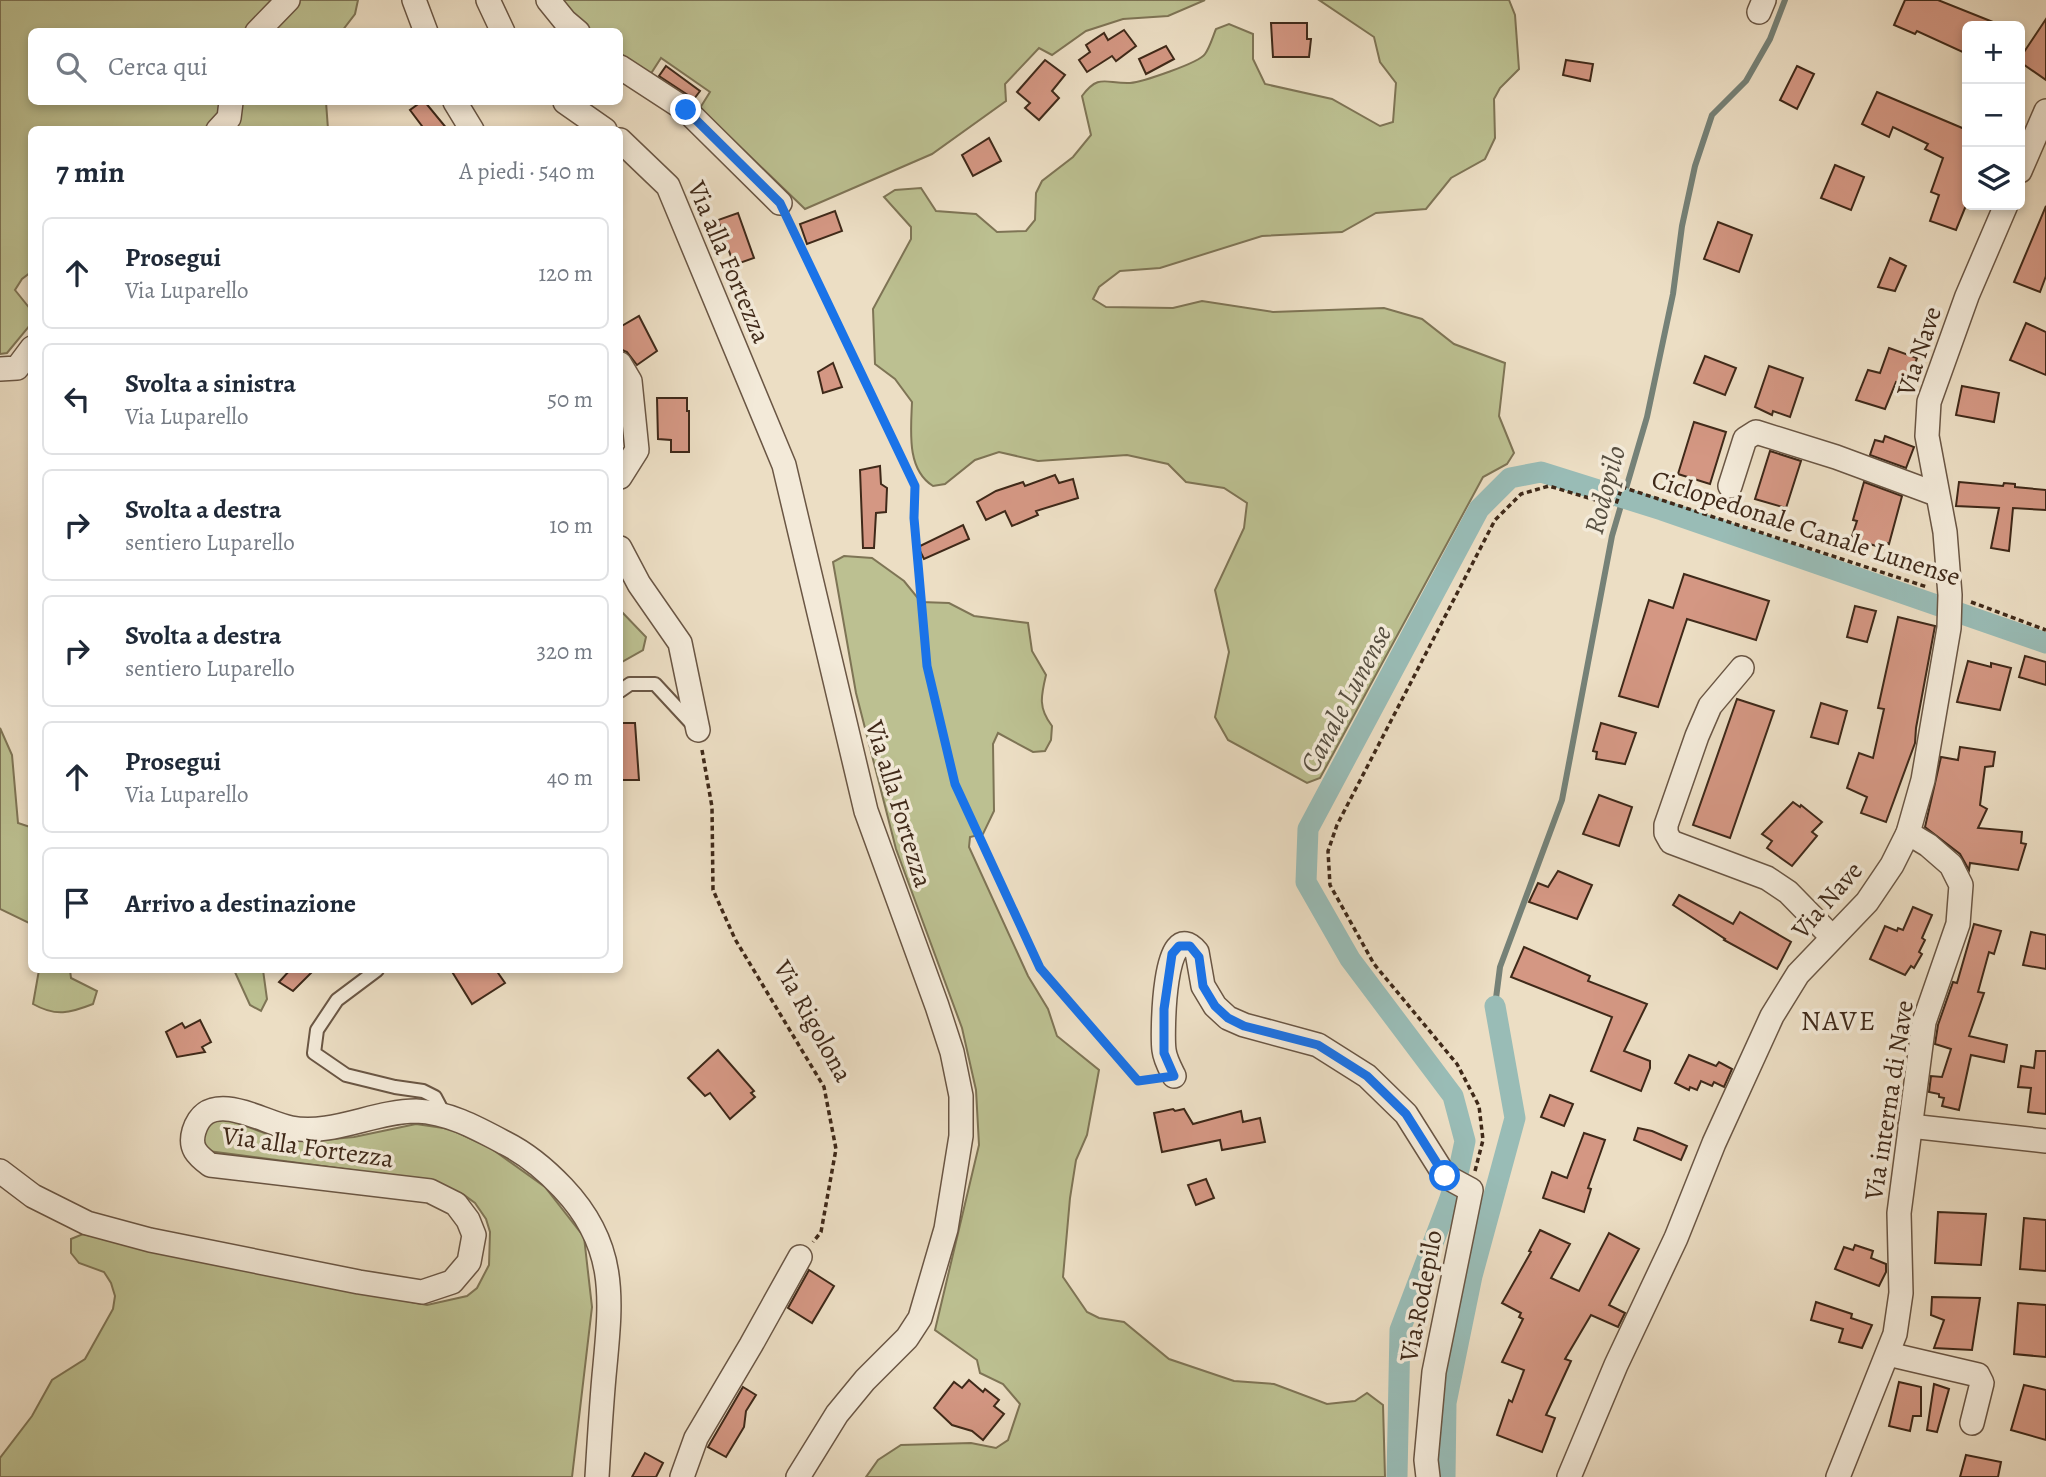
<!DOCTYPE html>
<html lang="it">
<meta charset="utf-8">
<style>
:root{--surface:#fff;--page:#f6f6f7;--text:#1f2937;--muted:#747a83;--line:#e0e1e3}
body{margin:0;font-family:Alegreya,serif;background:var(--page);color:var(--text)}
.controls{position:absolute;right:21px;top:21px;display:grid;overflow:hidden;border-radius:10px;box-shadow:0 4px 10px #0003}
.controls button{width:63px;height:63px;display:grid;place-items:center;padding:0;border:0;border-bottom:2px solid var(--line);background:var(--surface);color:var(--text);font:35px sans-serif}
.stop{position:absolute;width:21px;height:21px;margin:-16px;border:5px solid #1a73e8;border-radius:50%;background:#fff}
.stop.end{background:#1a73e8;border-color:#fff;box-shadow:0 2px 7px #0008}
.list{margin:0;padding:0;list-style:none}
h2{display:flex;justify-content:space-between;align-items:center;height:91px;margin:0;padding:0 28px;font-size:30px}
h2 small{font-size:23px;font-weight:400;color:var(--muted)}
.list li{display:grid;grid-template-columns:46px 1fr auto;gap:21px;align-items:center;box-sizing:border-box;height:112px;margin:0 14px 14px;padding:0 14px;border:2px solid var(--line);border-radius:10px}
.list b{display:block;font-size:26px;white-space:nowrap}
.list p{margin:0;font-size:23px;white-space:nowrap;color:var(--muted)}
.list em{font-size:23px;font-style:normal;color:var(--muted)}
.icon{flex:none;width:38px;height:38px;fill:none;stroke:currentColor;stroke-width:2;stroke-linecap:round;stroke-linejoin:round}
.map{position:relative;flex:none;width:2046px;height:1477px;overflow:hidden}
.search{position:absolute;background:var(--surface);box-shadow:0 4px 10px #0003;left:28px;top:28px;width:595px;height:77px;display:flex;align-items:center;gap:18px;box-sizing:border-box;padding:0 24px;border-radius:10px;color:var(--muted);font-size:26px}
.panel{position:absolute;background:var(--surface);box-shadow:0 4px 10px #0003;left:28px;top:126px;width:595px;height:847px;border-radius:10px}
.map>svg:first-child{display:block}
.green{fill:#bcc091;stroke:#7e7455;stroke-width:2}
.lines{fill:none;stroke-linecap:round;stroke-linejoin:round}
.stream{stroke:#758177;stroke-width:6}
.canal{stroke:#99bcb6;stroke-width:21}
.building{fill:#d49783;stroke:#3f2919;stroke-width:2}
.lane-casing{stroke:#6a5644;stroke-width:16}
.street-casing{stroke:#6a5644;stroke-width:26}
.path{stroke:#3f2919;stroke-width:3.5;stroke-dasharray:5 3.5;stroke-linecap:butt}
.lane{stroke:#f3ead9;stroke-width:12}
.street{stroke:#f3ead9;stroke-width:23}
.route{stroke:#1a73e8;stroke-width:9}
.labels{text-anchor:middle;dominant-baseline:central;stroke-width:7;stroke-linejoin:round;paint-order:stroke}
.street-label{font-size:26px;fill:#3f2919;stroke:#f3ead9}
.water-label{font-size:28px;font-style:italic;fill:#564e40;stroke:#f3ead9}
.neighbourhood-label{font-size:28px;letter-spacing:2px;fill:#3f2919;stroke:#f3ead9}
</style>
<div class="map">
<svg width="2046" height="1477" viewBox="0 0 2046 1477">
<rect width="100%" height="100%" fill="#ecdec4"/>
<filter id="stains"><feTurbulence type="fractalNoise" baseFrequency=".00286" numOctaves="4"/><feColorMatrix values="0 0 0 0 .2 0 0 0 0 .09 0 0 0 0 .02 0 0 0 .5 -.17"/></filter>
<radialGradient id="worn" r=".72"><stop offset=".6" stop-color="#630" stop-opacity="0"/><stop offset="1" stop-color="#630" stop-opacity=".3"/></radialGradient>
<g class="green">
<polygon points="0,0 358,0 355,14 342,31 32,32 32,102 326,102 328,129 32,130 31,272 22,279 15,290 31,310 31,324 7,353 0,354"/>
<polygon points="555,0 1205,0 1168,16 1123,19 1086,31 1052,55 1039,48 1005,84 1006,101 932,154 805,209 700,108 710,92 661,58 650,75 620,53 620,32 590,31 567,16"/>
<path d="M1319 0H1509L1515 15 1519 69 1500 88 1494 99 1495 138 1485 159 1451 178 1426 209 1376 213 1342 232 1262 236 1160 268 1120 271 1099 287 1093 299 1106 307 1173 308 1202 301 1273 312 1384 308 1422 319 1454 344 1505 363 1499 416 1514 453 1507 464 1483 477 1320 778 1307 783 1228 740 1215 717 1229 652 1215 590 1244 528 1247 503 1224 488 1186 482 1168 464 1127 455 1038 461 999 452 975 460 945 484 933 486C906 469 911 430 912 402L895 379 875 364 873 309 911 239V227L884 197 895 190 921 188 936 211 976 214 997 232 1026 231 1035 220 1036 193 1042 181 1073 157 1091 135 1082 96C1099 73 1106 84 1130 83 1142 82 1199 63 1205 54 1210 47 1213 36 1216 29L1229 24 1253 34V59L1265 84 1332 99 1380 126 1393 122 1396 83 1380 62 1374 37Z"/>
<path d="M844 556 872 558 904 581 921 602 949 603 974 616 1028 623 1032 651 1046 675C1041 696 1038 708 1052 726L1051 740 1045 751 1033 752 998 733 993 744 994 811 983 834 970 837 969 847 1028 976 1048 1009 1057 1036 1099 1070 1087 1135 1076 1160 1070 1198 1063 1277 1087 1312 1099 1318 1124 1322 1169 1359 1234 1381 1274 1384 1327 1404 1355 1401 1367 1393 1383 1405 1385 1477H866L878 1460 901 1445 971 1443 996 1448 1008 1440 1020 1404 1003 1384 980 1373 977 1360 935 1330 979 1145 976 1090 962 1028 896 849 856 693 833 562Z"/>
<polygon points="620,610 646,637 643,650 620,663"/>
<polygon points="0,728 12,755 18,823 30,827 31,823 31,924 0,909"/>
<path d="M39 970H70L71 978 97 991 93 1004C70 1013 56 1017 33 1004Z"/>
<polygon points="234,970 263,970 267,999 261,1011 250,1005"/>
<polygon points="222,1117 267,1134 322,1140 354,1137 416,1124 450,1129 492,1149 545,1187 584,1237 592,1307 572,1477 0,1477 0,1458 32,1416 52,1380 85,1359 113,1309 115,1296 111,1283 104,1272 79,1263 71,1253 71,1239 83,1234 217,1265 427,1305 467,1296 477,1288 489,1265 490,1232 486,1219 475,1203 464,1195 427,1180 208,1151 203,1142 206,1126"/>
</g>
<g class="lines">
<polyline class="stream" points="1495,1006 1500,967 1562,800 1612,536 1647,417 1673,294 1682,226 1695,166 1712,115 1746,81 1770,39 1785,0"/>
<g class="canal">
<polyline points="1397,1477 1400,1330 1449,1201 1458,1174 1465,1141 1453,1096 1350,959 1306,882 1308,829 1479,509 1510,478 1541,472 1662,510 2046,643"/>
<polyline points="1445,1477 1446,1403 1472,1276 1515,1118 1495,1006"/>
</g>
</g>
<g class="building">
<polygon points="1905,0 1938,0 2003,26 1967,26 1967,54 1917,31 1915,34 1894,25"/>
<polygon points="2046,19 2046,80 2020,62 2020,58"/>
<polygon points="1271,23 1307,23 1307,39 1311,39 1309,57 1273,57"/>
<polygon points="1124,30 1136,46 1116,61 1112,56 1087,72 1079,60 1090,52 1086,45 1104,33 1108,40"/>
<polygon points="1166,46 1174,59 1146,74 1139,59"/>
<polygon points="1045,60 1065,75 1052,91 1059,98 1039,120 1025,108 1030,103 1017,92"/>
<polygon points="1566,60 1593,64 1590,81 1563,75"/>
<polygon points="666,66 700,91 694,99 659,76"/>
<polygon points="1797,66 1814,74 1797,109 1780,100"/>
<polygon points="1877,92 1967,130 1967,203 1956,230 1930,221 1939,195 1931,192 1943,158 1925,149 1928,144 1893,127 1889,137 1862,124"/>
<polygon points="421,102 425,102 448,130 425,130 410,110"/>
<polygon points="989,138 1001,161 973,176 962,155"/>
<polygon points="1835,165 1864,177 1851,210 1821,198"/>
<polygon points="2046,206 2046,276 2040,292 2014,282"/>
<polygon points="835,211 842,231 807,244 800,224"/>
<polygon points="738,213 754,258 734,265 718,220"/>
<polygon points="1718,222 1752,235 1739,272 1704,259"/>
<polygon points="1890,258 1906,266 1895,291 1878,287"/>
<polygon points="639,316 657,351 637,365 627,352 620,349 620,327"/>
<polygon points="2026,323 2046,332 2046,375 2010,360"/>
<polygon points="1889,348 1917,358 1907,386 1896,382 1885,409 1856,400 1868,370 1880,373"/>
<polygon points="1705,356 1736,368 1725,395 1694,383"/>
<polygon points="833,363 842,387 823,393 818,372"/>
<polygon points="1769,366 1803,378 1790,417 1773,411 1772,415 1755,407"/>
<polygon points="1962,386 1999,393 1994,422 1956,415"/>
<polygon points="657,398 687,398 687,411 689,411 689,452 671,452 671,440 658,439"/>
<polygon points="1694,422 1726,432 1710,484 1678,474"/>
<polygon points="1885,436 1914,447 1906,468 1870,455 1875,440 1883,442"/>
<polygon points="1770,451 1801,461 1786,508 1755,499"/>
<polygon points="880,466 881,484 887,488 886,512 876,513 874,548 863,548 860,470"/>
<polygon points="1055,475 1059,483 1073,479 1078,498 1036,511 1038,515 1012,526 1005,511 986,520 977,502 996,491 1023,482 1025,486"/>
<polygon points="1864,482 1902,496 1889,544 1887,543 1884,548 1851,539 1857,521 1853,520"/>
<polygon points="1959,482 2003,486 2004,483 2015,484 2015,487 2046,490 2046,510 2013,508 2009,551 1991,548 1999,508 1956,506"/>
<polygon points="963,525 969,539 924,559 918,547"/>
<polygon points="1684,574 1769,601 1756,640 1687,619 1658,707 1619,696 1649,600 1673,608"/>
<polygon points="1855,606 1876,611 1867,642 1847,637"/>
<polygon points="1898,617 1935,626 1916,728 1915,743 1886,822 1861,813 1867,797 1847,788 1859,753 1873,758 1884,709 1878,708"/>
<polygon points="2025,656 2046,662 2046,685 2019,677"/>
<polygon points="1968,661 1991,667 1991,663 2011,668 2000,710 1957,702"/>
<polygon points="1737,699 1774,711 1730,838 1693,825"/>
<polygon points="1821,703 1847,711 1838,744 1811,737"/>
<polygon points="620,723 635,723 639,780 620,780"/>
<polygon points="1601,723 1636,733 1625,764 1596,759 1597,752 1593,751"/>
<polygon points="1960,747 1995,752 1993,766 1985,767 1980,805 1987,809 1978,828 2022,832 2021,843 2026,844 2018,870 1970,863 1969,870 1960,854 1925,827 1941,757 1958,760"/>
<polygon points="1599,795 1632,807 1619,846 1583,834"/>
<polygon points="1793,802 1800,807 1801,805 1822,822 1812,832 1817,836 1792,866 1767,848 1772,841 1762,834"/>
<polygon points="1558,871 1592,885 1577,919 1529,902 1538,883 1548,887"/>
<polygon points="1679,895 1733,924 1740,912 1791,942 1777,969 1724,940 1725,939 1673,905"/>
<polygon points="1913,907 1932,915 1922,938 1925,940 1919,952 1922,954 1914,968 1911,966 1905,975 1870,959 1885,926 1897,931 1898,928 1903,930"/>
<polygon points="1974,924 2001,931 1994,954 1989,952 1978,992 1984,993 1969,1036 2007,1045 2004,1062 1971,1055 1959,1110 1942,1106 1944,1098 1939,1097 1939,1094 1929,1092 1931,1076 1942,1077 1951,1049 1935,1044 1938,1025 1953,982 1957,983"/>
<polygon points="2031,932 2046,935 2046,969 2023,965"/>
<polygon points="1524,947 1590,976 1588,981 1647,1004 1624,1051 1650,1061 1650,1068 1641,1091 1591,1071 1612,1017 1511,977"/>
<polygon points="290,970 314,970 293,991 279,982"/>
<polygon points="451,970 496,970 505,983 472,1004"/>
<polygon points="200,1020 211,1042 202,1047 205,1052 177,1057 166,1032 182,1023 185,1028"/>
<polygon points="718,1050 754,1091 751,1093 755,1097 730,1119 710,1093 705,1096 688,1078"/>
<polygon points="2036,1051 2046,1051 2046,1114 2028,1112 2031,1088 2018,1087 2021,1066 2034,1068"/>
<polygon points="1689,1055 1716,1066 1719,1062 1732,1069 1724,1087 1714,1082 1712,1086 1701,1081 1697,1090 1690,1087 1689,1090 1675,1083"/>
<polygon points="1550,1095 1573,1104 1564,1126 1541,1117"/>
<polygon points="1173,1109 1175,1111 1184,1109 1193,1124 1241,1111 1243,1122 1260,1118 1265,1142 1222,1150 1220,1140 1162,1152 1154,1113"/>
<polygon points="1638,1128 1652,1131 1687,1146 1681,1160 1634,1140"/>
<polygon points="1584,1133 1605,1140 1588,1188 1591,1189 1584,1212 1543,1198 1552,1172 1567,1178"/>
<polygon points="1206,1179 1214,1198 1196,1205 1188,1185"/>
<polygon points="1938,1212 1986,1214 1981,1265 1935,1263"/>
<polygon points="2024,1218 2046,1220 2046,1271 2020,1269"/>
<polygon points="1540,1230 1570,1244 1551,1278 1579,1291 1609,1233 1639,1249 1609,1305 1625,1313 1618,1327 1591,1315 1565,1359 1571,1361 1546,1415 1555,1418 1542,1452 1497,1435 1509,1400 1512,1402 1524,1370 1502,1362 1523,1319 1519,1317 1521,1313 1502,1303 1531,1252 1529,1251"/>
<polygon points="1855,1245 1873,1251 1871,1258 1886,1264 1886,1272 1879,1286 1835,1269 1844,1247 1853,1250"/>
<polygon points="809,1270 834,1286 812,1323 788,1308"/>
<polygon points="1932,1297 1980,1298 1972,1350 1934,1348 1944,1320 1931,1315"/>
<polygon points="1816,1302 1852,1314 1851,1318 1872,1325 1862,1348 1839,1342 1843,1329 1811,1320"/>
<polygon points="2018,1303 2046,1305 2046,1357 2014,1354"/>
<polygon points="969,1380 983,1392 985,1389 999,1400 994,1406 1004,1414 983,1440 972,1431 952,1425 934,1408 954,1382 962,1388"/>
<polygon points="1899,1382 1921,1387 1921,1416 1913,1416 1910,1431 1889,1426"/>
<polygon points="1934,1384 1949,1389 1937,1432 1927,1430"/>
<polygon points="2024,1385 2046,1390 2046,1440 2011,1430"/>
<polygon points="743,1387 756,1395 746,1411 744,1427 726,1457 708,1447"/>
<polygon points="645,1453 663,1463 656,1477 632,1477"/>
<polygon points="1966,1455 2001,1462 1998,1477 1960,1477"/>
</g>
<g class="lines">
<defs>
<g id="lane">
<polyline points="620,691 630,684 655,684 693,725"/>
<polyline points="377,970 337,1000 317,1030 314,1053 346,1075 395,1087 423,1091 435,1097 444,1114"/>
</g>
<g id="street">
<polyline points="414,0 426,32"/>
<polyline points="488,0 503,32"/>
<polyline points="548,0 565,21 578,32"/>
<polyline points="1759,12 1764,0"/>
<polyline points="257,32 288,0"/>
<polyline points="620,67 686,110 780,203"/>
<polyline points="455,102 472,130"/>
<polyline points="565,102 605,130"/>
<polyline points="218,130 229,118 231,102"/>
<polyline points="620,140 668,186 784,465 866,811 937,1006 952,1052 961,1096 961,1136 946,1229 920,1318 907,1338 865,1380 837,1414 798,1477"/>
<polyline points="2020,171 2046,111"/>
<polyline points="620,364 630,381 637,450 620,477"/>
<polyline points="0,369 17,368 32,348"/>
<polyline points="1730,486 1745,439 1756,432 1836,457 1936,494"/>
<polyline points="620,548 639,584 680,643 698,730"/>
<polyline points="1742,668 1710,706 1697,736 1666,825 1666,833 1671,842 1767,878 1788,892 1832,937"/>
<path d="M1174 1076C1170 1068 1165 1059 1164 1050 1162 1036 1163 911 1197 952L1203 986 1215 1006 1228 1018 1244 1025 1318 1045 1367 1076 1406 1114 1445 1176 1471 1190 1434 1372 1426 1460 1428 1477"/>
<polyline points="1910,1126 2046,1141"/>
<path d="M0 1171 33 1196 87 1223 150 1240 359 1282 422 1292 452 1282 469 1262 474 1235 468 1220 456 1204 430 1191 210 1165C197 1155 189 1148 194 1131 208 1086 261 1122 291 1128 331 1136 375 1111 416 1111 448 1112 477 1128 505 1143 527 1154 546 1170 563 1188 619 1247 611 1301 604 1376 601 1410 599 1444 597 1477"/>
<polyline points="1888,1354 1978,1375 1982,1383 1972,1423"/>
<polyline points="682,1477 696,1438 751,1345 800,1257"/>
<polyline points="1569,1477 1616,1365 1676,1238 1714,1143 1772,1016 1798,974 1867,902 1892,865 1908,833 1923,780 1949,628 1950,595 1945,532 1927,436 1929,402 1967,296 2006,205"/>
<polyline points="1838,1477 1895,1334 1901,1293 1899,1213 1924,1022 1958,924 1961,885 1951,865 1928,845 1908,833"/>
</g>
</defs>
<use href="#lane" class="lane-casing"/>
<use href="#street" class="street-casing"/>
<g class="path">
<polyline points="788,220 915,486 914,518 927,666 955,784 1040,968 1138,1081 1151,1079"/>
<polyline points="1971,602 2046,630"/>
<polyline points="702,750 712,807 713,890 735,939 824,1087 836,1149 821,1232 813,1242"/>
<polyline points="1475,1171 1483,1140 1479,1106 1457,1064 1374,964 1330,885 1328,851 1337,825 1495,520 1521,494 1549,486 1612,505 1616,504 1622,487 1927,587"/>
<polyline points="1415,1353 1415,1339 1421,1323"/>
</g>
<use href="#lane" class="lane"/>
<use href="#street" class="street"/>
</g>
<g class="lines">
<polyline class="route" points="686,110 780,203 915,486 914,518 927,666 955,784 1040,968 1138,1081 1174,1076 1164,1053 1164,1009 1172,954 1179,946 1190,946 1199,957 1203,986 1215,1006 1228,1018 1244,1026 1318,1045 1367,1076 1406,1114 1445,1176"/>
</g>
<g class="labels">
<g class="street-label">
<text transform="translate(729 262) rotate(67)">Via alla Fortezza</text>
<text transform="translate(1919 351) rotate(-72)">Via Nave</text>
<text transform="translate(1806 528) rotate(18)">Ciclopedonale Canale Lunense</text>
<text transform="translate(899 804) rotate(73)">Via alla Fortezza</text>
<text transform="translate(1827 900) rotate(-49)">Via Nave</text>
<text transform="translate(813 1021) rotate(61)">Via Rigolona</text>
<text transform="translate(1889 1100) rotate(-81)">Via interna di Nave</text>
<text transform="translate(308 1147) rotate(8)">Via alla Fortezza</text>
<text transform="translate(1421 1296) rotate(-79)">Via Rodepilo</text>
</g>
<g class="water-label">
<text transform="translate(1605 490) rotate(-75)">Rodopilo</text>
<text transform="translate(1346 699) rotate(-62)">Canale Lunense</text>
</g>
<g class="neighbourhood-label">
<text x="1839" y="1021">NAVE</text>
</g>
</g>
<rect width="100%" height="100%" filter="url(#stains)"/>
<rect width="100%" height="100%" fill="url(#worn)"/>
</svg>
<div class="controls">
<button>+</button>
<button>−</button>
<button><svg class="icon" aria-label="layers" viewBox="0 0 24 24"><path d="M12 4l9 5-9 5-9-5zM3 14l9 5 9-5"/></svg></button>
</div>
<div class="stop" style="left:1445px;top:1176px"></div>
<div class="stop end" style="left:686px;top:110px"></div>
<div class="search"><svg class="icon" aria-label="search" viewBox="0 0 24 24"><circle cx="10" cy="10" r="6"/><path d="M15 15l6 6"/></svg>Cerca qui</div>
<section class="panel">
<h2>7 min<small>A piedi · 540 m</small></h2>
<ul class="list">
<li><svg class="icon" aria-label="ahead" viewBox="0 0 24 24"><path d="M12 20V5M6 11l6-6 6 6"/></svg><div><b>Prosegui</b><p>Via Luparello</p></div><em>120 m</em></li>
<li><svg class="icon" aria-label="left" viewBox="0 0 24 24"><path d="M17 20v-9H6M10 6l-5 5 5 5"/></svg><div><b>Svolta a sinistra</b><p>Via Luparello</p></div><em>50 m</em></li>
<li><svg class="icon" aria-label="right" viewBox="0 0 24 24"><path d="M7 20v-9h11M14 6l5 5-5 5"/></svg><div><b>Svolta a destra</b><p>sentiero Luparello</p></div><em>10 m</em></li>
<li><svg class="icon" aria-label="right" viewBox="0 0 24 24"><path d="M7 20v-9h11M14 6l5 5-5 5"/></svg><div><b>Svolta a destra</b><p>sentiero Luparello</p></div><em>320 m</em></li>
<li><svg class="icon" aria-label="ahead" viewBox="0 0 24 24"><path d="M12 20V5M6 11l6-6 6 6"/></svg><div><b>Prosegui</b><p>Via Luparello</p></div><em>40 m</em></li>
<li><svg class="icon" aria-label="arrive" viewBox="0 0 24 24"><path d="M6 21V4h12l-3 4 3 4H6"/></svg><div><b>Arrivo a destinazione</b></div></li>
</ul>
</section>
</div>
